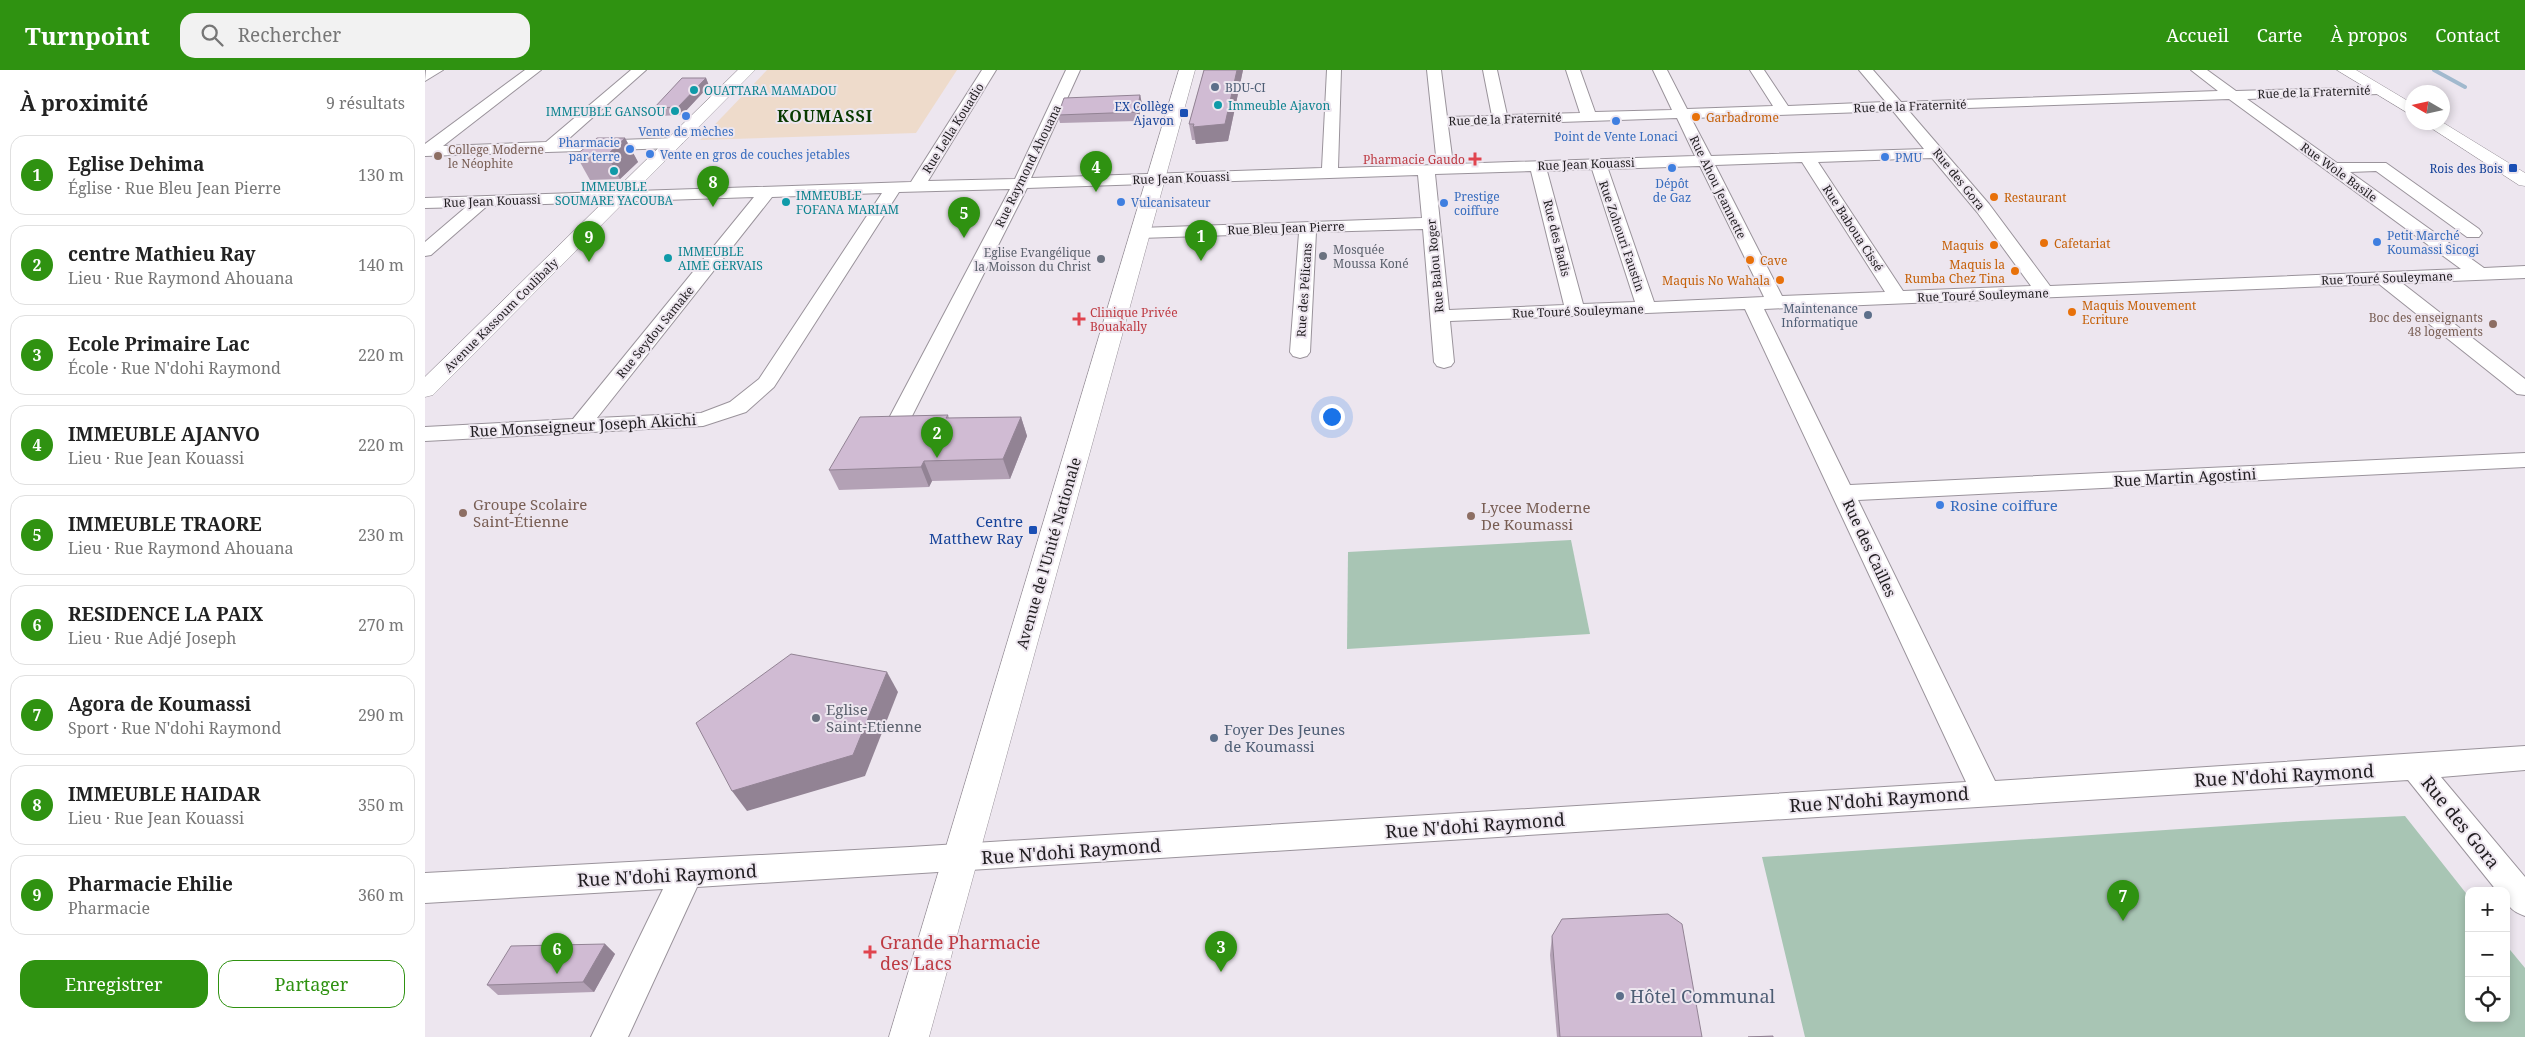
<!DOCTYPE html>
<html lang="fr">
<meta charset="utf-8">
<style>
:root{--surface:#fff;--page:#f2f2f2;--text:#222;--muted:#767676;--line:#e0e0e0;--accent:#2f9211}
body{margin:0;font-family:"Noto Serif",serif;background:var(--page);color:var(--text)}
.controls{position:absolute;right:15px;bottom:15px;display:grid;overflow:hidden;border-radius:10px;box-shadow:0 2px 8px #0003}
.controls button{width:45px;height:45px;display:grid;place-items:center;padding:0;border:0;border-bottom:1px solid var(--line);background:var(--surface);color:var(--text);font:25px sans-serif}
.compass{position:absolute;left:1980px;top:15px;width:45px;height:45px;border-radius:50%;background:var(--surface);box-shadow:0 2px 8px #0003;rotate:279deg}
.you{position:absolute;left:906px;top:346px;width:18px;height:18px;margin:-12px;border:4px solid #fff;border-radius:50%;background:#1a73e8;box-shadow:0 0 0 8px #1a73e833}
.badge{display:grid;place-items:center;width:32px;height:32px;border-radius:50%;background:var(--accent);color:#fff;font-size:16px;font-weight:700}
.pin{position:absolute;translate:-50% -41px;filter:drop-shadow(0 1px 2px #0008)}
.pin::after{content:'';position:absolute;top:26px;width:18px;height:15px;background:inherit;clip-path:polygon(0 0,100% 0,50% 100%)}
.list{margin:0;padding:0;list-style:none}
h2{display:flex;justify-content:space-between;align-items:center;height:65px;margin:0;padding:0 20px;font-size:21px}
h2 small{font-size:16px;font-weight:400;color:var(--muted)}
.list li{display:grid;grid-template-columns:32px 1fr auto;gap:15px;align-items:center;box-sizing:border-box;height:80px;margin:0 10px 10px;padding:0 10px;border:1px solid var(--line);border-radius:15px}
.list b{display:block;font-size:19px;white-space:nowrap}
.list p{margin:0;font-size:16px;white-space:nowrap;color:var(--muted)}
.list em{font-size:16px;font-style:normal;color:var(--muted)}
.actions{display:flex;gap:10px;padding:15px 20px}
.actions a{flex:1;padding:11px 0;border:1px solid var(--accent);border-radius:15px;text-align:center;font-size:18px;color:var(--accent)}
.actions .main{background:var(--accent);color:#fff}
.icon{flex:none;width:28px;height:28px;fill:none;stroke:currentColor;stroke-width:2;stroke-linecap:round;stroke-linejoin:round}
.map{position:relative;flex:none;width:2100px;height:967px;overflow:hidden}
header{display:flex;align-items:center;gap:30px;box-sizing:border-box;height:70px;padding:0 25px;background:var(--accent);color:#fff}
header strong{font-size:24px}
nav{display:flex;gap:28px;margin-inline-start:auto;font-size:18px}
.search{width:350px;height:45px;background:var(--page);display:flex;align-items:center;gap:12px;box-sizing:border-box;padding:0 18px;border-radius:15px;color:var(--muted);font-size:19px}
main{display:flex}
aside{flex:1;background:var(--surface)}
.map>svg:first-child{display:block}
.commercial{fill:#eedbcb}
.green{fill:#a8c5b4}
.lines{fill:none;stroke-linecap:round;stroke-linejoin:round}
.stream{stroke:#a1b9ce;stroke-width:4}
.street-casing{stroke:#9a939b;stroke-width:2}
.secondary-casing{stroke:#9a939b;stroke-width:1}
.street{fill:#fff;fill-rule:evenodd}
.secondary{fill:#fff;fill-rule:evenodd}
.wall{fill:#b3a1b5}
.shaded-wall{fill:#928394}
.building{fill:#d0bbd3;stroke:#928394}
.service-dot{fill:#5c6f8a;stroke:#ede6ef;stroke-width:2}
.culture-dot{fill:#0f9aa8;stroke:#ede6ef;stroke-width:2}
.transit-dot{fill:#1a4fb4;stroke:#ede6ef;stroke-width:2}
.shop-dot{fill:#3f7fe0;stroke:#ede6ef;stroke-width:2}
.food-dot{fill:#e8710a;stroke:#ede6ef;stroke-width:2}
.education-dot{fill:#8d6e63;stroke:#ede6ef;stroke-width:2}
.health-dot{fill:#e0444e;stroke:#ede6ef;stroke-width:2}
.worship-dot{fill:#6b7280;stroke:#ede6ef;stroke-width:2}
.labels{text-anchor:middle;dominant-baseline:central;stroke-width:4;stroke-linejoin:round;paint-order:stroke}
.far-service-label{font-size:12px;fill:#4e5e75;stroke:#ede6ef;text-anchor:start}
.far-culture-label{font-size:12px;fill:#0d838f;stroke:#ede6ef;text-anchor:start}
.far-street-label{font-size:12px;fill:#211e21;stroke:#ede6ef}
.far-transit-label{font-size:12px;fill:#164399;stroke:#ede6ef;text-anchor:end}
.far-food-label{font-size:12px;fill:#c56008;stroke:#ede6ef;text-anchor:start}
.far-shop-label{font-size:12px;fill:#366cbe;stroke:#ede6ef;text-anchor:start}
.far-education-label{font-size:12px;fill:#785e54;stroke:#ede6ef;text-anchor:start}
.far-health-label{font-size:12px;fill:#be3a42;stroke:#ede6ef;text-anchor:end}
.far-worship-label{font-size:12px;fill:#5b616d;stroke:#ede6ef;text-anchor:start}
.street-label{font-size:15px;fill:#211e21;stroke:#ede6ef}
.education-label{font-size:15px;fill:#785e54;stroke:#ede6ef;text-anchor:start}
.shop-label{font-size:15px;fill:#366cbe;stroke:#ede6ef;text-anchor:start}
.transit-label{font-size:15px;fill:#164399;stroke:#ede6ef;text-anchor:end}
.worship-label{font-size:15px;fill:#5b616d;stroke:#ede6ef;text-anchor:start}
.service-label{font-size:15px;fill:#4e5e75;stroke:#ede6ef;text-anchor:start}
.far-district-label{font-size:16px;font-weight:bold;letter-spacing:1px;fill:#093a00;stroke:#ede6ef}
.near-street-label{font-size:18px;fill:#211e21;stroke:#ede6ef}
.near-health-label{font-size:18px;fill:#be3a42;stroke:#ede6ef;text-anchor:start}
.near-service-label{font-size:18px;fill:#4e5e75;stroke:#ede6ef;text-anchor:start}
</style>
<header>
<strong>Turnpoint</strong>
<div class="search"><svg class="icon" aria-label="search" viewBox="0 0 24 24"><circle cx="10" cy="10" r="6"/><path d="M15 15l6 6"/></svg>Rechercher</div>
<nav><a>Accueil</a><a>Carte</a><a>À propos</a><a>Contact</a></nav>
</header>
<main>
<aside>
<h2>À proximité<small>9 résultats</small></h2>
<ul class="list">
<li><span class="badge">1</span><div><b>Eglise Dehima</b><p>Église · Rue Bleu Jean Pierre</p></div><em>130 m</em></li>
<li><span class="badge">2</span><div><b>centre Mathieu Ray</b><p>Lieu · Rue Raymond Ahouana</p></div><em>140 m</em></li>
<li><span class="badge">3</span><div><b>Ecole Primaire Lac</b><p>École · Rue N'dohi Raymond</p></div><em>220 m</em></li>
<li><span class="badge">4</span><div><b>IMMEUBLE AJANVO</b><p>Lieu · Rue Jean Kouassi</p></div><em>220 m</em></li>
<li><span class="badge">5</span><div><b>IMMEUBLE TRAORE</b><p>Lieu · Rue Raymond Ahouana</p></div><em>230 m</em></li>
<li><span class="badge">6</span><div><b>RESIDENCE LA PAIX</b><p>Lieu · Rue Adjé Joseph</p></div><em>270 m</em></li>
<li><span class="badge">7</span><div><b>Agora de Koumassi</b><p>Sport · Rue N'dohi Raymond</p></div><em>290 m</em></li>
<li><span class="badge">8</span><div><b>IMMEUBLE HAIDAR</b><p>Lieu · Rue Jean Kouassi</p></div><em>350 m</em></li>
<li><span class="badge">9</span><div><b>Pharmacie Ehilie</b><p>Pharmacie</p></div><em>360 m</em></li>
</ul>
<div class="actions"><a class="main">Enregistrer</a><a>Partager</a></div>
</aside>
<div class="map">
<svg width="2100" height="967" viewBox="0 0 2100 967">
<rect width="100%" height="100%" fill="#ede6ef"/>
<polygon class="commercial" points="342,0 532,0 491,63 275,70"/>
<g class="green">
<polygon points="1146,470 1165,564 922,579 923,482"/>
<polygon points="1980,746 2044,827 2044,948 2081,948 2081,875 2100,898 2100,967 1380,967 1337,787 1875,751"/>
</g>
<g class="lines">
<polyline class="stream" points="2009,0 2040,17"/>
<defs>
<g id="street">
<polygon points="18,0 0,11 1,0"/>
<polygon points="100,0 116,0 18,76 121,72 206,0 221,0 140,72 249,68 257,73 249,78 0,86 0,74"/>
<path d="M557 0H571L503 111 590 109 641 0H655L606 108 897 98 902 0H916L913 98 1012 95 1002 0H1016L1022 47 1067 46 1058 0H1072L1082 45 1155 43 1141 0H1155L1170 42 1247 40 1228 0H1242L1262 39 1348 36 1325 0H1339L1363 36 1461 32 1434 0H1448L1476 32 1793 21 1766 0H1782L1811 21 1958 17 1960 20 1958 23 1953 24 1822 29 1912 93H1961L2054 159 2057 163 2054 167H2042L1951 101 1925 102 2059 198 2100 196V208L1977 213 2100 309V325L2092 324 1954 214 1339 239 1425 415 2100 383V397L1433 430 1570 711 2100 676V700L2016 707 2100 807V846C2086 841 2081 836 2081 821H2072L1983 710 272 817 203 967H166L238 819 0 833V803L485 777 1541 712 1320 239 1025 251 1029 292 1026 296 1019 298 1012 296 1009 292 998 159 891 162 885 282 882 286 875 288 868 286 865 282 874 163 715 168 709 167 706 163 709 159 715 158 997 148 993 105 602 118 484 352 481 357 473 359 465 357 462 352 585 119 474 122 349 317 321 342 278 356 0 371V357L148 349 329 127 62 136 6 185 0 186V172L41 137 0 138V128L486 112ZM1804 29 2036 199 1625 216 1564 134 1483 40ZM1468 41 1499 79 1286 86 1266 48ZM1252 48 1270 86 1028 94 1023 56ZM1507 88 1552 142 1606 216 1478 221 1393 92ZM1377 92 1460 222 1357 226 1290 95ZM1275 96 1339 227 1229 232 1183 99ZM1167 99 1210 232 1158 234 1122 101ZM1106 101 1139 235 1024 240 1010 104ZM457 123 334 309 305 332 276 343 172 348 347 127Z"/>
</g>
<g id="secondary">
<polygon points="313,0 330,0 8,325 0,327 0,307"/>
<polygon points="754,0 770,0 504,967 464,967"/>
<polygon points="1912,0 1931,0 1988,34 1988,46"/>
<polygon points="1997,52 2017,52 2100,103 2100,116 2094,115"/>
</g>
</defs>
<use href="#street" class="street-casing"/>
<use href="#secondary" class="secondary-casing"/>
<use href="#street" class="street"/>
<use href="#secondary" class="secondary"/>
</g>
<g class="wall">
<polygon points="779,0 818,0 803,71 771,74 770,70 767,70 764,54"/>
<polygon points="281,8 284,16 257,45 233,46 229,38"/>
<polygon points="715,25 717,34 713,51 635,53 633,45"/>
<polygon points="200,68 213,92 195,109 165,110 151,85"/>
<polygon points="523,345 524,348 596,347 602,366 585,409 507,411 504,417 414,420 404,400"/>
<polygon points="1127,866 1277,967 1132,967 1125,885"/>
<polygon points="180,874 190,884 169,922 73,925 62,915"/>
</g>
<g class="shaded-wall">
<polygon points="812,0 818,0 803,71 771,74 768,57"/>
<polygon points="281,8 284,16 257,45 253,37"/>
<polygon points="715,25 717,34 713,51 712,42"/>
<polygon points="200,68 213,92 195,109 182,85"/>
<polygon points="596,347 602,366 585,409 578,389"/>
<polygon points="499,391 507,411 504,417 496,397"/>
<polygon points="462,602 473,622 440,706 322,741 307,721"/>
<polygon points="180,874 190,884 169,922 158,912"/>
</g>
<g class="building">
<polygon points="779,0 812,0 800,54 768,57 769,54 764,54"/>
<polygon points="257,8 281,8 253,37 229,38"/>
<polygon points="715,25 712,42 633,45 639,28"/>
<polygon points="172,68 200,68 182,85 151,85"/>
<polygon points="523,345 521,348 596,347 578,389 499,391 496,397 404,400 435,347"/>
<polygon points="366,584 462,602 428,685 307,721 271,653"/>
<polygon points="1243,844 1257,854 1277,967 1135,967 1127,866 1137,849"/>
<polygon points="180,874 158,912 62,915 86,876"/>
<polygon points="1348,966 1348,967 1323,967"/>
</g>
<g class="service-dot">
<circle cx="790" cy="17" r="5"/>
<circle cx="1443" cy="245" r="5"/>
<circle cx="789" cy="668" r="5"/>
<circle cx="1195" cy="926" r="5"/>
</g>
<g class="culture-dot">
<circle cx="269" cy="20" r="5"/>
<circle cx="793" cy="35" r="5"/>
<circle cx="250" cy="41" r="5"/>
<circle cx="189" cy="101" r="5"/>
<circle cx="361" cy="132" r="5"/>
<circle cx="243" cy="188" r="5"/>
</g>
<g class="transit-dot">
<rect x="754" y="38" width="10" height="10" rx="2.5"/>
<rect x="2083" y="93" width="10" height="10" rx="2.5"/>
<rect x="603" y="455" width="10" height="10" rx="2.5"/>
</g>
<g class="shop-dot">
<circle cx="261" cy="46" r="5"/>
<circle cx="1191" cy="51" r="5"/>
<circle cx="205" cy="79" r="5"/>
<circle cx="225" cy="84" r="5"/>
<circle cx="1460" cy="87" r="5"/>
<circle cx="1247" cy="98" r="5"/>
<circle cx="696" cy="132" r="5"/>
<circle cx="1019" cy="133" r="5"/>
<circle cx="1952" cy="172" r="5"/>
<circle cx="1515" cy="435" r="5"/>
</g>
<g class="food-dot">
<circle cx="1271" cy="47" r="5"/>
<circle cx="1569" cy="127" r="5"/>
<circle cx="1619" cy="173" r="5"/>
<circle cx="1569" cy="175" r="5"/>
<circle cx="1325" cy="190" r="5"/>
<circle cx="1590" cy="201" r="5"/>
<circle cx="1355" cy="210" r="5"/>
<circle cx="1647" cy="242" r="5"/>
</g>
<g class="education-dot">
<circle cx="13" cy="86" r="5"/>
<circle cx="2068" cy="254" r="5"/>
<circle cx="38" cy="443" r="5"/>
<circle cx="1046" cy="446" r="5"/>
</g>
<g class="health-dot">
<path d="M1047.5 81.5h5v5h5v5h-5v5h-5v-5h-5v-5h5z"/>
<path d="M651.5 241.5h5v5h5v5h-5v5h-5v-5h-5v-5h5z"/>
<path d="M442.5 874.5h5v5h5v5h-5v5h-5v-5h-5v-5h5z"/>
</g>
<g class="worship-dot">
<circle cx="898" cy="186" r="5"/>
<circle cx="676" cy="189" r="5"/>
<circle cx="391" cy="648" r="5"/>
</g>
<g class="labels">
<g class="far-service-label">
<text x="800" y="17">BDU-CI</text>
<text x="1433" y="238" text-anchor="end">Maintenance<tspan x="1433" dy="14">Informatique</tspan></text>
</g>
<g class="far-culture-label">
<text x="279" y="20">OUATTARA MAMADOU</text>
<text x="803" y="35">Immeuble Ajavon</text>
<text x="240" y="41" text-anchor="end">IMMEUBLE GANSOU</text>
<text x="189" y="116" text-anchor="middle">IMMEUBLE<tspan x="189" dy="14">SOUMARE YACOUBA</tspan></text>
<text x="371" y="125">IMMEUBLE<tspan x="371" dy="14">FOFANA MARIAM</tspan></text>
<text x="253" y="181">IMMEUBLE<tspan x="253" dy="14">AIME GERVAIS</tspan></text>
</g>
<g class="far-street-label">
<text transform="translate(1889 22) rotate(-2)">Rue de la Fraternité</text>
<text transform="translate(1485 36) rotate(-2)">Rue de la Fraternité</text>
<text transform="translate(1080 49) rotate(-2)">Rue de la Fraternité</text>
<text transform="translate(528 58) rotate(-58)">Rue Lella Kouadio</text>
<text transform="translate(1161 94) rotate(-2)">Rue Jean Kouassi</text>
<text transform="translate(603 96) rotate(-64)">Rue Raymond Ahouana</text>
<text transform="translate(1914 102) rotate(36)">Rue Wole Basile</text>
<text transform="translate(756 108) rotate(-2)">Rue Jean Kouassi</text>
<text transform="translate(1534 109) rotate(51)">Rue des Gora</text>
<text transform="translate(1293 117) rotate(64)">Rue Ahou Jeannette</text>
<text transform="translate(67 131) rotate(-2)">Rue Jean Kouassi</text>
<text transform="translate(861 158) rotate(-2)">Rue Bleu Jean Pierre</text>
<text transform="translate(1428 158) rotate(57)">Rue Baboua Cissé</text>
<text transform="translate(1197 166) rotate(71)">Rue Zohouri Faustin</text>
<text transform="translate(1132 168) rotate(76)">Rue des Badis</text>
<text transform="translate(1010 196) rotate(-95)">Rue Balou Roger</text>
<text transform="translate(1962 208) rotate(-2)">Rue Touré Souleymane</text>
<text transform="translate(879 220) rotate(-86)">Rue des Pélicans</text>
<text transform="translate(1558 225) rotate(-2)">Rue Touré Souleymane</text>
<text transform="translate(1153 241) rotate(-2)">Rue Touré Souleymane</text>
<text transform="translate(76 245) rotate(-45)">Avenue Kassoum Coulibaly</text>
<text transform="translate(230 262) rotate(-51)">Rue Seydou Samake</text>
</g>
<g class="far-transit-label">
<text x="749" y="36">EX Collège<tspan x="749" dy="14">Ajavon</tspan></text>
<text x="2078" y="98">Rois des Bois</text>
</g>
<g class="far-food-label">
<text x="1281" y="47">Garbadrome</text>
<text x="1579" y="127">Restaurant</text>
<text x="1629" y="173">Cafetariat</text>
<text x="1559" y="175" text-anchor="end">Maquis</text>
<text x="1335" y="190">Cave</text>
<text x="1580" y="194" text-anchor="end">Maquis la<tspan x="1580" dy="14">Rumba Chez Tina</tspan></text>
<text x="1345" y="210" text-anchor="end">Maquis No Wahala</text>
<text x="1657" y="235">Maquis Mouvement<tspan x="1657" dy="14">Ecriture</tspan></text>
</g>
<g class="far-shop-label">
<text x="261" y="61" text-anchor="middle">Vente de mèches</text>
<text x="1191" y="66" text-anchor="middle">Point de Vente Lonaci</text>
<text x="195" y="72" text-anchor="end">Pharmacie<tspan x="195" dy="14">par terre</tspan></text>
<text x="235" y="84">Vente en gros de couches jetables</text>
<text x="1470" y="87">PMU</text>
<text x="1247" y="113" text-anchor="middle">Dépôt<tspan x="1247" dy="14">de Gaz</tspan></text>
<text x="1029" y="126">Prestige<tspan x="1029" dy="14">coiffure</tspan></text>
<text x="706" y="132">Vulcanisateur</text>
<text x="1962" y="165">Petit Marché<tspan x="1962" dy="14">Koumassi Sicogi</tspan></text>
</g>
<g class="far-education-label">
<text x="23" y="79">College Moderne<tspan x="23" dy="14">le Néophite</tspan></text>
<text x="2058" y="247" text-anchor="end">Boc des enseignants<tspan x="2058" dy="14">48 logements</tspan></text>
</g>
<g class="far-health-label">
<text x="1040" y="89">Pharmacie Gaudo</text>
<text x="665" y="242" text-anchor="start">Clinique Privée<tspan x="665" dy="14">Bouakally</tspan></text>
</g>
<g class="far-worship-label">
<text x="908" y="179">Mosquée<tspan x="908" dy="14">Moussa Koné</tspan></text>
<text x="666" y="182" text-anchor="end">Eglise Evangélique<tspan x="666" dy="14">la Moisson du Christ</tspan></text>
</g>
<g class="street-label">
<text transform="translate(158 355) rotate(-3)">Rue Monseigneur Joseph Akichi</text>
<text transform="translate(1760 407) rotate(-3)">Rue Martin Agostini</text>
<text transform="translate(1445 478) rotate(65)">Rue des Cailles</text>
<text transform="translate(623 483) rotate(-74)">Avenue de l'Unité Nationale</text>
</g>
<g class="education-label">
<text x="48" y="434">Groupe Scolaire<tspan x="48" dy="17">Saint-Étienne</tspan></text>
<text x="1056" y="437">Lycee Moderne<tspan x="1056" dy="17">De Koumassi</tspan></text>
</g>
<g class="shop-label">
<text x="1525" y="435">Rosine coiffure</text>
</g>
<g class="transit-label">
<text x="598" y="451">Centre<tspan x="598" dy="17">Matthew Ray</tspan></text>
</g>
<g class="worship-label">
<text x="401" y="639">Eglise<tspan x="401" dy="17">Saint-Etienne</tspan></text>
</g>
<g class="service-label">
<text x="799" y="659">Foyer Des Jeunes<tspan x="799" dy="17">de Koumassi</tspan></text>
</g>
<g class="far-district-label">
<text x="400" y="46">KOUMASSI</text>
</g>
<g class="near-street-label">
<text transform="translate(1859 705) rotate(-3)">Rue N'dohi Raymond</text>
<text transform="translate(1454 729) rotate(-4)">Rue N'dohi Raymond</text>
<text transform="translate(2036 752) rotate(51)">Rue des Gora</text>
<text transform="translate(1050 755) rotate(-4)">Rue N'dohi Raymond</text>
<text transform="translate(646 781) rotate(-4)">Rue N'dohi Raymond</text>
<text transform="translate(242 805) rotate(-3)">Rue N'dohi Raymond</text>
</g>
<g class="near-health-label">
<text x="455" y="872">Grande Pharmacie<tspan x="455" dy="21">des Lacs</tspan></text>
</g>
<g class="near-service-label">
<text x="1205" y="926">Hôtel Communal</text>
</g>
</g>
</svg>
<div class="controls">
<button>+</button>
<button>−</button>
<button><svg class="icon" aria-label="locate" viewBox="0 0 24 24"><circle cx="12" cy="12" r="6"/><path d="M12 2v4M12 18v4M2 12h4M18 12h4"/></svg></button>
</div>
<svg class="compass" viewBox="-18 -18 36 36"><path d="M0-13l5 13h-10z" fill="#e53935"/><path d="M0 13l5-13h-10z" fill="#767676"/></svg>
<div class="you"></div>
<div class="pin badge" style="left:776px;top:191px">1</div>
<div class="pin badge" style="left:512px;top:388px">2</div>
<div class="pin badge" style="left:796px;top:902px">3</div>
<div class="pin badge" style="left:671px;top:122px">4</div>
<div class="pin badge" style="left:539px;top:168px">5</div>
<div class="pin badge" style="left:132px;top:904px">6</div>
<div class="pin badge" style="left:1698px;top:851px">7</div>
<div class="pin badge" style="left:288px;top:137px">8</div>
<div class="pin badge" style="left:164px;top:192px">9</div>
</div>
</main>
